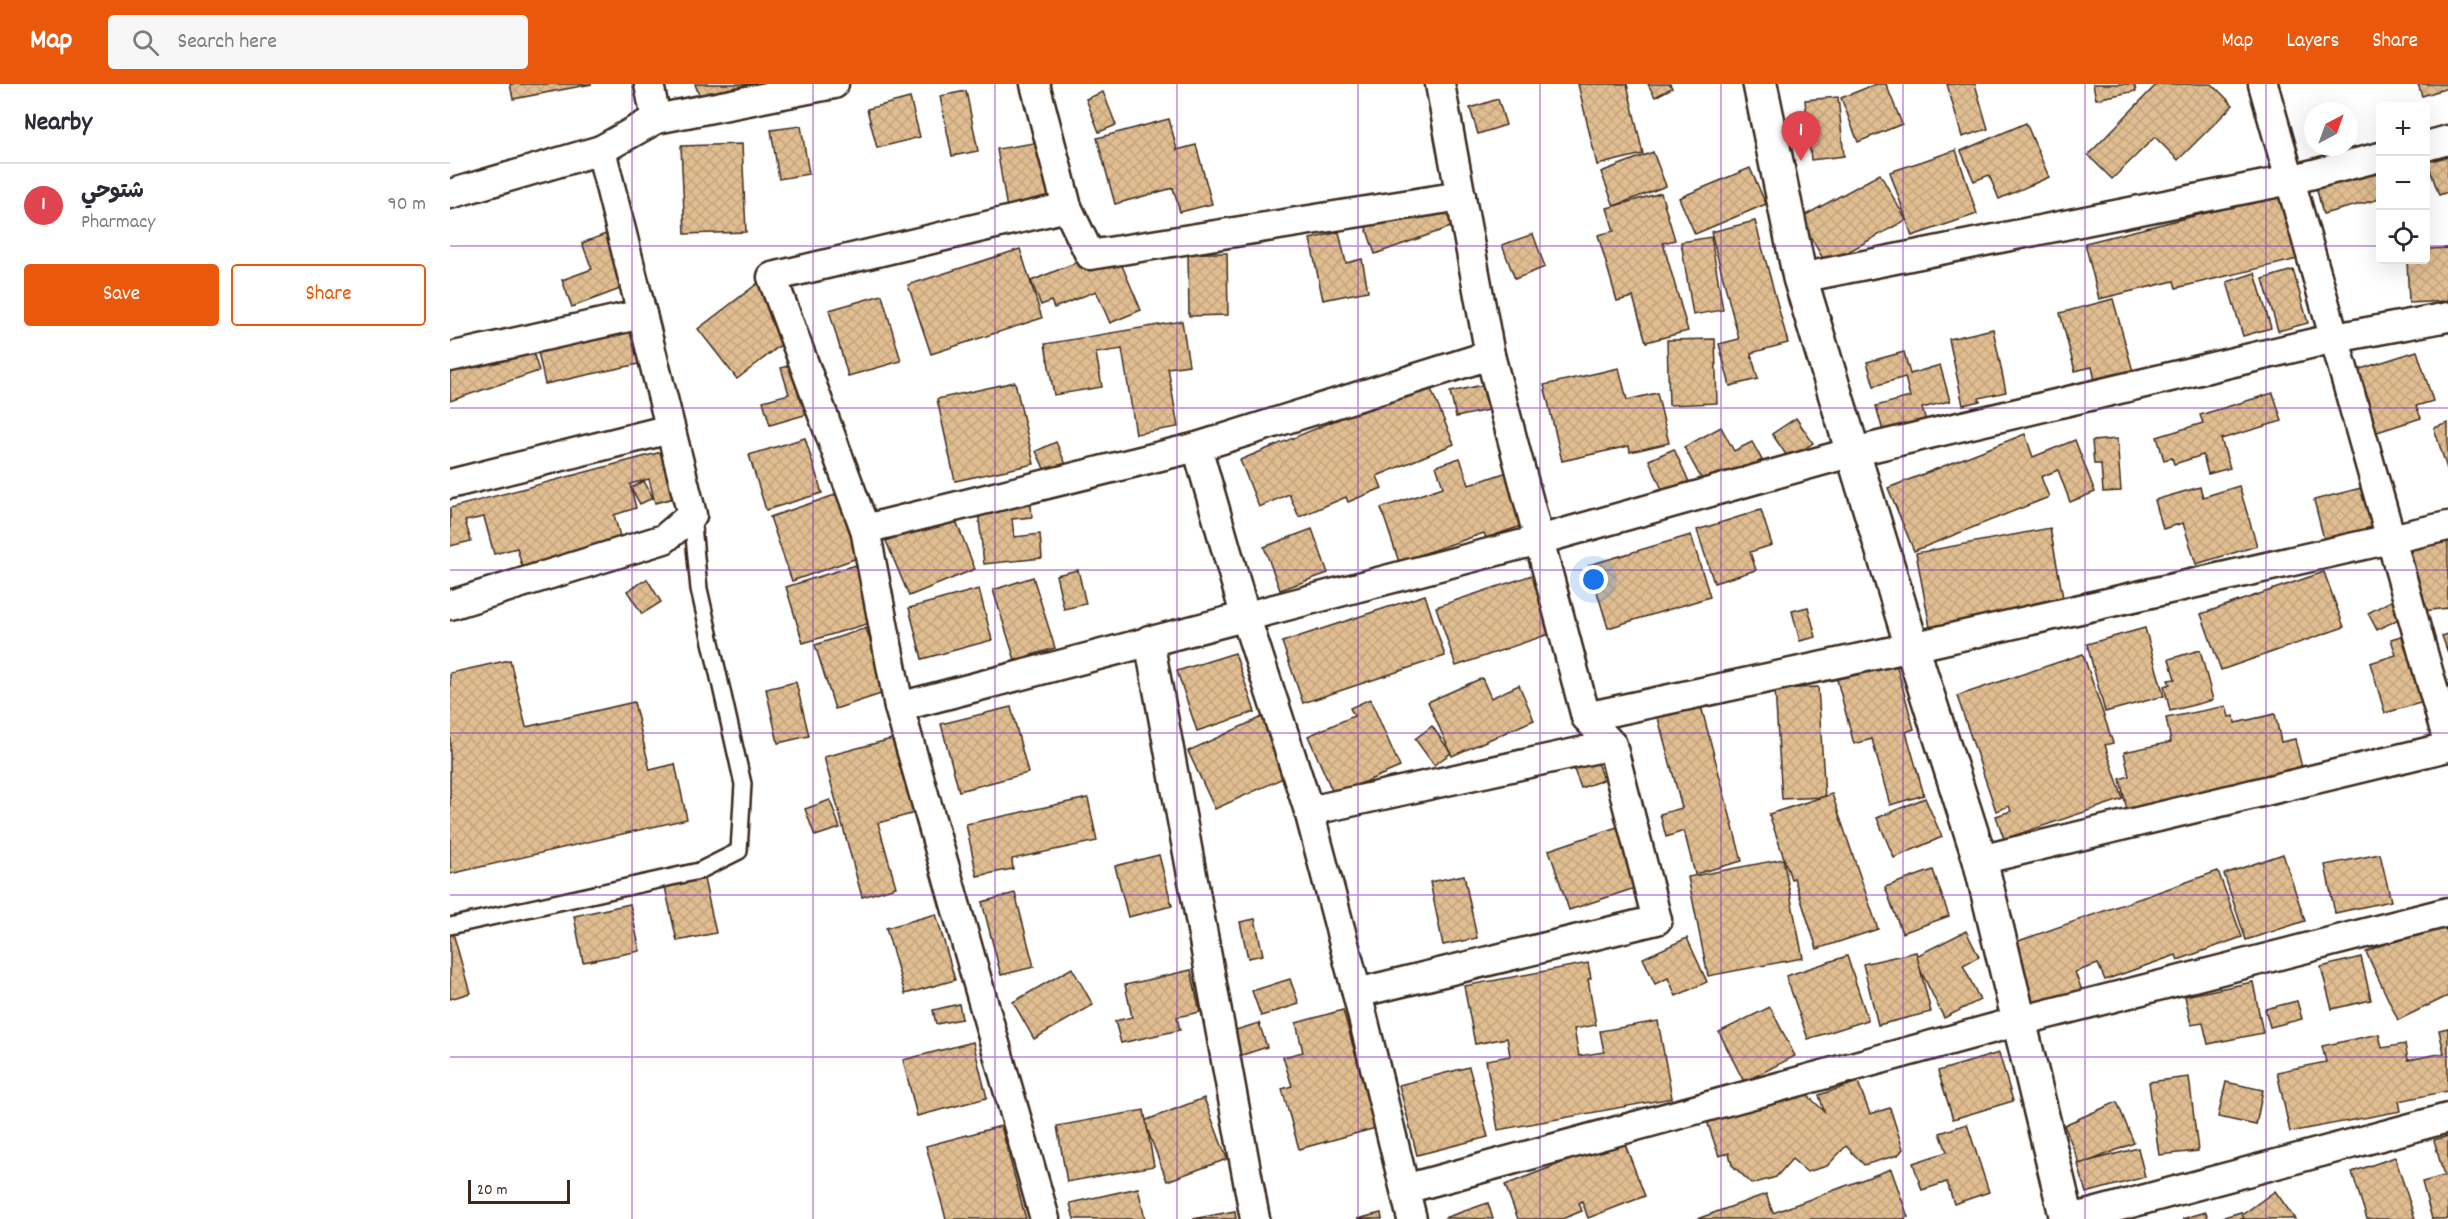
<!DOCTYPE html>
<meta charset="utf-8">
<style>
:root{--surface:#fff;--page:#f7f7f7;--text:#2b2b33;--muted:#7c7c81;--line:#e1e1e2;--accent:#ea580c}
body{margin:0;font-family:Dekko,"Playpen Sans Arabic",sans-serif;background:var(--page);color:var(--text)}
.controls{position:absolute;right:18px;top:18px;display:grid;overflow:hidden;border-radius:6px;box-shadow:0 6px 24px #0002}
.controls button{width:54px;height:54px;display:grid;place-items:center;padding:0;border:0;border-bottom:2px solid var(--line);background:var(--surface);color:var(--text);font:30px sans-serif}
.compass{position:absolute;left:1854px;top:18px;width:54px;height:54px;border-radius:50%;background:var(--surface);box-shadow:0 6px 24px #0002;rotate:41deg}
.scale{position:absolute;left:18px;bottom:15px;width:102px;box-sizing:border-box;padding-left:6px;border:3px solid #3b2a1e;border-top:0;font-size:16px;line-height:21px;white-space:nowrap;color:#3b2a1e;-webkit-text-stroke:4px #fff;paint-order:stroke}
.you{position:absolute;left:1144px;top:496px;width:21px;height:21px;margin:-15px;border:4px solid #fff;border-radius:50%;background:#1a73e8;box-shadow:0 0 0 9px #1a73e833}
.badge{display:grid;place-items:center;width:39px;height:39px;border-radius:50%;background:var(--accent);color:#fff;font-size:20px;font-weight:700}
.pin{position:absolute;translate:-50% -50px;filter:drop-shadow(0 2px 3px #0008)}
.pin::after{content:'';position:absolute;top:32px;width:21px;height:18px;background:inherit;clip-path:polygon(0 0,100% 0,50% 100%)}
.list{margin:0;padding:0;list-style:none}
h2{display:flex;justify-content:space-between;align-items:center;height:78px;margin:0;padding:0 24px;font-size:26px}
h2 small{font-size:20px;font-weight:400;color:var(--muted)}
.list li{display:grid;grid-template-columns:39px 1fr auto;gap:18px;align-items:center;box-sizing:border-box;height:84px;padding:0 24px;border-top:2px solid var(--line)}
.list b{display:block;font-size:22px;white-space:nowrap}
.list p{margin:0;font-size:20px;white-space:nowrap;color:var(--muted)}
.list em{font-size:20px;font-style:normal;color:var(--muted)}
.actions{display:flex;gap:12px;padding:18px 24px}
.actions a{flex:1;padding:14px 0;border:2px solid var(--accent);border-radius:6px;text-align:center;font-size:21px;color:var(--accent)}
.actions .main{background:var(--accent);color:#fff}
.icon{flex:none;width:33px;height:33px;fill:none;stroke:currentColor;stroke-width:2;stroke-linecap:round;stroke-linejoin:round}
.map{position:relative;flex:none;width:1998px;height:1135px;overflow:hidden}
header{display:flex;align-items:center;gap:36px;box-sizing:border-box;height:84px;padding:0 30px;background:var(--accent);color:#fff}
header strong{font-size:28px}
nav{display:flex;gap:33px;margin-inline-start:auto;font-size:21px}
.search{width:420px;height:54px;background:var(--page);display:flex;align-items:center;gap:15px;box-sizing:border-box;padding:0 21px;border-radius:6px;color:var(--muted);font-size:22px}
main{display:flex}
aside{flex:1;background:var(--surface)}
.map>svg:first-child{display:block}
.building{fill:url(#building-cross-hatch);stroke:#3b2a1e;stroke-width:1.5}
.lines{fill:none;stroke-linecap:round;stroke-linejoin:round}
.lane-casing{stroke:#3b2a1e;stroke-width:20}
.street-casing{stroke:#3b2a1e;stroke-width:33}
.secondary-casing{stroke:#3b2a1e;stroke-width:38}
.lane{stroke:#fff;stroke-width:15}
.street{stroke:#fff;stroke-width:28}
.secondary{stroke:#fff;stroke-width:33}
.grid{fill:none;stroke:#7b2cbf;stroke-width:1.5;stroke-opacity:0.55}
</style>
<header>
<strong>Map</strong>
<div class="search"><svg class="icon" aria-label="search" viewBox="0 0 24 24"><circle cx="10" cy="10" r="6"/><path d="M15 15l6 6"/></svg>Search here</div>
<nav><a>Map</a><a>Layers</a><a>Share</a></nav>
</header>
<main>
<aside>
<h2>Nearby<small></small></h2>
<ul class="list">
<li><span class="badge" style="background:#e0444e">1</span><div><b>شتوحي</b><p>Pharmacy</p></div><em>90 m</em></li>
</ul>
<div class="actions"><a class="main">Save</a><a>Share</a></div>
</aside>
<div class="map">
<svg width="1998" height="1135" viewBox="0 0 1998 1135">
<defs>
<pattern id="building-cross-hatch" width="8" height="8" patternUnits="userSpaceOnUse" patternTransform="scale(1.5)"><rect width="8" height="8" fill="#e1be92"/><path d="M0 0l8 8M0 8l8-8" fill="none" stroke="#c2a37d"/></pattern>
</defs>
<rect width="100%" height="100%" fill="#fff"/>
<filter id="ink" filterUnits="userSpaceOnUse"><feTurbulence type="fractalNoise" baseFrequency=".0167" numOctaves="2"/><feDisplacementMap in="SourceGraphic" scale="12" xChannelSelector="R" yChannelSelector="G"/><feConvolveMatrix kernelMatrix="1 2 1 2 8 2 1 2 1" color-interpolation-filters="sRGB"/></filter>
<g filter="url(#ink)">
<g class="building">
<polygon points="60,0 142,0 63,15"/>
<polygon points="245,0 313,0 253,22"/>
<polygon points="1128,0 1177,0 1193,70 1147,81"/>
<polygon points="1198,0 1220,0 1222,4 1205,13"/>
<polygon points="1426,0 1436,0 1452,40 1408,58 1391,14"/>
<polygon points="1497,0 1525,0 1538,45 1512,53"/>
<polygon points="1643,0 1684,0 1686,7 1646,15"/>
<polygon points="1707,0 1762,0 1783,21 1728,76 1705,53 1662,95 1638,71"/>
<polygon points="1968,0 1998,0 1998,4 1972,12"/>
<polygon points="516,7 528,67 502,72 490,12"/>
<polygon points="653,8 666,41 649,48 636,15"/>
<polygon points="1388,13 1394,72 1361,76 1355,16"/>
<polygon points="460,14 470,53 427,64 417,25"/>
<polygon points="1048,15 1056,41 1028,50 1020,24"/>
<polygon points="719,35 727,66 746,61 762,120 730,128 723,104 665,120 647,54"/>
<polygon points="1576,39 1599,93 1549,115 1539,91 1524,97 1511,67"/>
<polygon points="351,42 359,90 329,95 321,46"/>
<polygon points="1998,43 1998,108 1989,111 1976,74"/>
<polygon points="603,56 615,129 558,131 547,65"/>
<polygon points="292,60 296,148 235,150 231,62"/>
<polygon points="1506,66 1527,130 1462,152 1440,88"/>
<polygon points="1203,68 1216,102 1164,122 1151,88"/>
<polygon points="1860,78 1930,84 1930,115 1873,130"/>
<polygon points="1300,84 1316,120 1245,150 1229,114"/>
<polygon points="1430,90 1456,136 1376,180 1350,134"/>
<polygon points="999,102 1012,139 925,170 912,132"/>
<polygon points="1211,109 1225,156 1213,159 1238,247 1196,258 1183,213 1167,217 1148,151 1164,147 1157,124"/>
<polygon points="1837,109 1852,174 1726,204 1724,197 1649,215 1635,159"/>
<polygon points="1305,137 1338,259 1301,269 1308,295 1280,302 1269,260 1289,255 1261,148"/>
<polygon points="169,145 189,198 122,223 112,196 142,185 132,159"/>
<polygon points="889,148 896,179 912,175 918,207 873,216 860,155"/>
<polygon points="1083,150 1095,183 1065,195 1052,161"/>
<polygon points="1261,153 1273,226 1243,231 1231,158"/>
<polygon points="664,163 691,226 660,239 646,207 604,224 601,217 591,221 581,197"/>
<polygon points="1998,164 1998,217 1959,219 1957,176 1976,176 1976,165"/>
<polygon points="570,165 592,234 481,270 458,201"/>
<polygon points="738,169 777,169 778,231 739,232"/>
<polygon points="1843,186 1858,239 1828,247 1813,195"/>
<polygon points="1805,189 1821,244 1793,252 1777,198"/>
<polygon points="316,193 354,243 287,295 248,245"/>
<polygon points="432,211 451,277 398,292 379,226"/>
<polygon points="1663,215 1684,291 1646,301 1642,283 1625,287 1610,229"/>
<polygon points="202,230 212,275 95,300 85,254"/>
<polygon points="732,237 739,281 718,284 728,343 686,350 672,265 646,269 652,303 604,311 595,260"/>
<polygon points="1543,245 1556,308 1529,314 1530,317 1513,321 1499,255"/>
<polygon points="76,246 89,287 0,317 0,271"/>
<polygon points="1265,255 1267,319 1219,321 1217,256"/>
<polygon points="1967,267 1983,317 1966,322 1971,334 1924,349 1904,287"/>
<polygon points="1454,268 1460,290 1490,281 1500,317 1472,324 1479,346 1436,358 1426,322 1460,313 1455,293 1424,302 1417,278"/>
<polygon points="353,277 368,327 320,341 313,317 339,310 331,284"/>
<polygon points="1169,284 1177,316 1207,309 1219,359 1180,368 1179,362 1112,377 1094,301"/>
<polygon points="565,298 584,380 505,397 487,315"/>
<polygon points="978,298 1004,360 927,392 932,404 898,418 896,413 849,433 839,410 809,423 790,376"/>
<polygon points="1037,300 1043,325 1006,333 1000,308"/>
<polygon points="1823,309 1832,337 1771,355 1780,384 1758,390 1753,371 1724,380 1722,374 1714,376 1707,353 1753,339 1750,331"/>
<polygon points="1346,334 1363,359 1339,375 1322,350"/>
<polygon points="1998,339 1998,388 1984,344"/>
<polygon points="1271,343 1284,367 1302,358 1312,376 1257,405 1234,363"/>
<polygon points="1575,350 1583,373 1625,356 1645,408 1620,418 1608,386 1591,393 1599,413 1464,467 1438,404"/>
<polygon points="355,354 372,409 316,426 299,371"/>
<polygon points="1667,355 1671,407 1653,408 1651,380 1644,380 1642,357"/>
<polygon points="606,358 618,385 598,393 586,367"/>
<polygon points="234,362 246,408 205,419 199,395 180,400 186,424 164,431 177,477 78,503 67,464 44,470 34,433 15,437 21,457 0,462 0,424"/>
<polygon points="1224,365 1240,400 1215,412 1199,376"/>
<polygon points="1010,374 1019,401 1063,386 1080,439 1036,454 1034,449 949,478 931,424 993,403 986,382"/>
<polygon points="194,397 203,414 190,420 181,404"/>
<polygon points="1789,402 1807,462 1746,480 1733,439 1713,445 1705,416 1750,403 1753,413"/>
<polygon points="1919,402 1933,453 1877,467 1864,416"/>
<polygon points="391,409 413,472 342,497 320,433"/>
<polygon points="581,421 582,433 562,435 564,453 590,450 592,474 534,480 528,426"/>
<polygon points="1311,426 1322,461 1300,468 1306,486 1264,499 1247,446"/>
<polygon points="503,429 525,485 459,512 436,457"/>
<polygon points="1600,444 1614,519 1480,543 1466,469"/>
<polygon points="862,445 878,489 830,506 814,463"/>
<polygon points="1241,451 1260,513 1158,544 1139,481"/>
<polygon points="1998,455 1998,524 1973,527 1968,495 1965,496 1960,460"/>
<polygon points="406,481 423,538 353,559 336,503"/>
<polygon points="628,486 636,520 614,525 606,491"/>
<polygon points="1874,488 1894,543 1771,586 1751,530"/>
<polygon points="1088,489 1108,547 1006,582 986,523"/>
<polygon points="583,493 605,564 565,576 543,506"/>
<polygon points="197,495 211,518 192,530 177,507"/>
<polygon points="529,505 542,556 472,575 459,524"/>
<polygon points="975,511 995,572 853,619 832,558"/>
<polygon points="1952,511 1962,528 1927,546 1918,529"/>
<polygon points="1358,523 1366,553 1350,557 1342,527"/>
<polygon points="416,544 437,608 385,625 365,561"/>
<polygon points="1695,544 1714,612 1655,628 1637,560"/>
<polygon points="1961,549 1981,616 1935,629 1920,579 1946,571 1941,555"/>
<polygon points="1998,550 1998,569 1992,552"/>
<polygon points="1750,566 1763,616 1720,627 1714,602 1720,600 1718,596 1725,595 1719,575"/>
<polygon points="785,569 805,628 747,647 727,587"/>
<polygon points="1633,570 1663,659 1655,661 1673,715 1554,755 1546,732 1561,727 1559,722 1546,727 1507,612"/>
<polygon points="60,576 76,643 184,618 200,686 225,680 237,735 0,790 0,589"/>
<polygon points="1445,576 1464,645 1456,648 1474,711 1440,721 1422,655 1404,660 1386,592"/>
<polygon points="1032,594 1041,614 1069,601 1084,636 1002,672 978,618"/>
<polygon points="346,598 359,652 328,659 316,605"/>
<polygon points="1368,603 1375,713 1332,715 1325,605"/>
<polygon points="920,615 950,683 884,711 858,652 904,632 900,624"/>
<polygon points="1250,618 1292,777 1245,790 1234,747 1216,753 1210,730 1232,724 1207,630"/>
<polygon points="1776,622 1779,633 1784,632 1785,639 1825,630 1831,658 1845,655 1853,688 1677,726 1670,695 1679,692 1674,668 1721,658 1716,634"/>
<polygon points="561,623 578,689 509,707 491,640"/>
<polygon points="812,633 840,691 765,725 738,667"/>
<polygon points="982,642 1001,669 984,681 965,655"/>
<polygon points="449,653 469,728 428,739 446,803 412,813 374,673"/>
<polygon points="1146,675 1153,696 1131,704 1123,683"/>
<polygon points="1382,710 1428,845 1367,865 1344,794 1341,795 1319,730"/>
<polygon points="638,714 647,757 562,775 563,785 527,792 516,740"/>
<polygon points="1475,714 1492,753 1444,774 1427,734"/>
<polygon points="380,716 390,744 365,752 355,725"/>
<polygon points="1170,742 1191,802 1119,826 1099,766"/>
<polygon points="1833,770 1855,837 1796,856 1774,790"/>
<polygon points="1930,770 1941,817 1885,829 1875,781"/>
<polygon points="709,771 722,822 678,833 665,782"/>
<polygon points="1333,775 1353,874 1258,892 1238,793"/>
<polygon points="1483,786 1499,832 1452,849 1435,803"/>
<polygon points="1768,787 1792,853 1728,876 1726,871 1655,896 1648,880 1625,888 1634,912 1585,928 1560,860"/>
<polygon points="1014,791 1027,854 993,861 980,798"/>
<polygon points="254,795 266,849 227,857 215,803"/>
<polygon points="565,809 584,883 551,891 532,818"/>
<polygon points="180,820 190,867 133,878 124,832"/>
<polygon points="486,830 505,896 455,910 436,844"/>
<polygon points="1990,834 1998,850 1998,912 1948,936 1916,868"/>
<polygon points="805,835 813,871 798,874 790,838"/>
<polygon points="1516,847 1529,873 1513,881 1530,916 1494,934 1464,873"/>
<polygon points="0,849 3,849 20,909 0,915"/>
<polygon points="1237,854 1257,898 1226,912 1218,894 1205,900 1193,874"/>
<polygon points="1466,868 1481,928 1428,941 1413,880"/>
<polygon points="1397,872 1418,936 1358,955 1336,892"/>
<polygon points="1911,873 1921,916 1882,925 1871,883"/>
<polygon points="1138,879 1141,894 1138,895 1146,941 1124,945 1129,972 1154,968 1150,947 1208,937 1222,1014 1048,1046 1036,976 1060,972 1057,954 1025,960 1014,902"/>
<polygon points="622,884 643,921 584,955 563,918"/>
<polygon points="741,886 750,928 727,933 730,946 671,959 665,937 682,933 675,901"/>
<polygon points="840,895 849,920 811,932 802,907"/>
<polygon points="1803,898 1813,949 1758,960 1753,939 1741,941 1735,912"/>
<polygon points="1847,917 1852,935 1820,943 1815,925"/>
<polygon points="509,920 512,935 486,940 483,926"/>
<polygon points="1320,923 1345,972 1294,998 1269,948"/>
<polygon points="893,926 926,1044 849,1065 832,1005 842,1002 833,973 853,968 846,939"/>
<polygon points="809,939 817,963 783,974 776,949"/>
<polygon points="1998,944 1998,1007 1949,1017 1951,1027 1840,1048 1827,988 1876,978 1872,962 1929,950 1932,964 1955,960 1958,976 1994,969 1989,946"/>
<polygon points="523,958 537,1014 467,1032 453,976"/>
<polygon points="1549,969 1563,1017 1503,1035 1488,987"/>
<polygon points="1019,983 1038,1053 967,1071 949,1001"/>
<polygon points="1739,993 1748,1067 1709,1071 1699,998"/>
<polygon points="1408,998 1420,1030 1440,1024 1453,1065 1448,1071 1414,1081 1396,1062 1377,1082 1357,1088 1342,1075 1326,1093 1302,1100 1282,1081 1279,1069 1269,1072 1258,1040 1260,1037 1354,1008 1374,1027 1369,1011"/>
<polygon points="1776,998 1813,1006 1806,1041 1768,1033"/>
<polygon points="754,1014 777,1075 717,1097 694,1037"/>
<polygon points="1667,1018 1684,1059 1630,1081 1614,1041"/>
<polygon points="694,1026 704,1082 617,1098 607,1042"/>
<polygon points="1517,1040 1539,1108 1504,1120 1497,1098 1472,1106 1463,1079 1497,1068 1490,1049"/>
<polygon points="551,1042 576,1135 496,1135 476,1062"/>
<polygon points="1998,1052 1998,1135 1982,1135 1972,1098 1994,1092 1984,1056"/>
<polygon points="1173,1055 1195,1112 1138,1134 1132,1117 1129,1119 1132,1127 1112,1135 1068,1135 1055,1101"/>
<polygon points="1688,1064 1695,1093 1636,1109 1628,1080"/>
<polygon points="1945,1073 1965,1135 1917,1135 1902,1088"/>
<polygon points="1441,1085 1458,1133 1453,1135 1247,1135 1316,1110 1323,1129"/>
<polygon points="688,1104 695,1135 624,1135 620,1119"/>
<polygon points="1825,1107 1845,1135 1790,1135 1789,1133"/>
<polygon points="1038,1119 1043,1135 994,1134"/>
<polygon points="785,1127 786,1135 743,1135"/>
<polygon points="1756,1128 1758,1135 1732,1135"/>
<polygon points="1791,1128 1794,1135 1767,1135"/>
<polygon points="931,1129 932,1135 907,1135"/>
</g>
<g class="lines">
<defs>
<polyline id="lane" points="0,842 249,787 289,767 293,700 249,505 242,431"/>
<g id="street">
<polyline points="199,0 206,35"/>
<polyline points="585,0 617,123 322,193 415,445 449,623 595,1135"/>
<polyline points="1813,0 1998,658"/>
<polyline points="1976,62 1998,56"/>
<polyline points="0,110 151,66"/>
<polyline points="617,123 640,171 1011,112"/>
<polyline points="1350,194 1840,96 1930,73"/>
<polyline points="0,273 192,230"/>
<polyline points="747,363 795,531 859,727 907,909 962,1135"/>
<polyline points="0,400 220,345"/>
<polyline points="415,445 747,363 1040,271"/>
<polyline points="0,521 214,455 242,431 151,66 206,35 384,0"/>
<polyline points="699,556 805,1135"/>
<polyline points="449,623 1089,456 1403,368 1885,254 1998,233"/>
<polyline points="1136,633 1462,563 1998,442"/>
<polyline points="859,727 1162,661"/>
<polyline points="1530,776 1998,663"/>
<polyline points="907,909 1207,836 1162,661 1136,633 1040,271 990,0"/>
<polyline points="955,1105 1570,937 1998,828"/>
<polyline points="1621,1135 1998,1034"/>
</g>
<polyline id="secondary" points="1310,0 1350,194 1462,563 1530,776 1617,1135"/>
</defs>
<use href="#lane" class="lane-casing"/>
<use href="#street" class="street-casing"/>
<use href="#secondary" class="secondary-casing"/>
<use href="#lane" class="lane"/>
<use href="#street" class="street"/>
<use href="#secondary" class="secondary"/>
</g>
</g>
<path class="grid" d="M182 0V1135M363 0V1135M545 0V1135M727 0V1135M908 0V1135M1090 0V1135M1271 0V1135M1453 0V1135M1635 0V1135M1816 0V1135M0 162H1930M1976 162H1998M0 324H1998M0 486H1998M0 649H1998M0 811H1998M0 973H1998"/>
</svg>
<div class="controls">
<button>+</button>
<button>−</button>
<button><svg class="icon" aria-label="locate" viewBox="0 0 24 24"><circle cx="12" cy="12" r="6"/><path d="M12 2v4M12 18v4M2 12h4M18 12h4"/></svg></button>
</div>
<svg class="compass" viewBox="-18 -18 36 36"><path d="M0-13l5 13h-10z" fill="#e53935"/><path d="M0 13l5-13h-10z" fill="#7c7c81"/></svg>
<div class="scale">20 m</div>
<div class="you"></div>
<div class="pin badge" style="left:1351px;top:77px;background:#e0444e">1</div>
</div>
</main>
